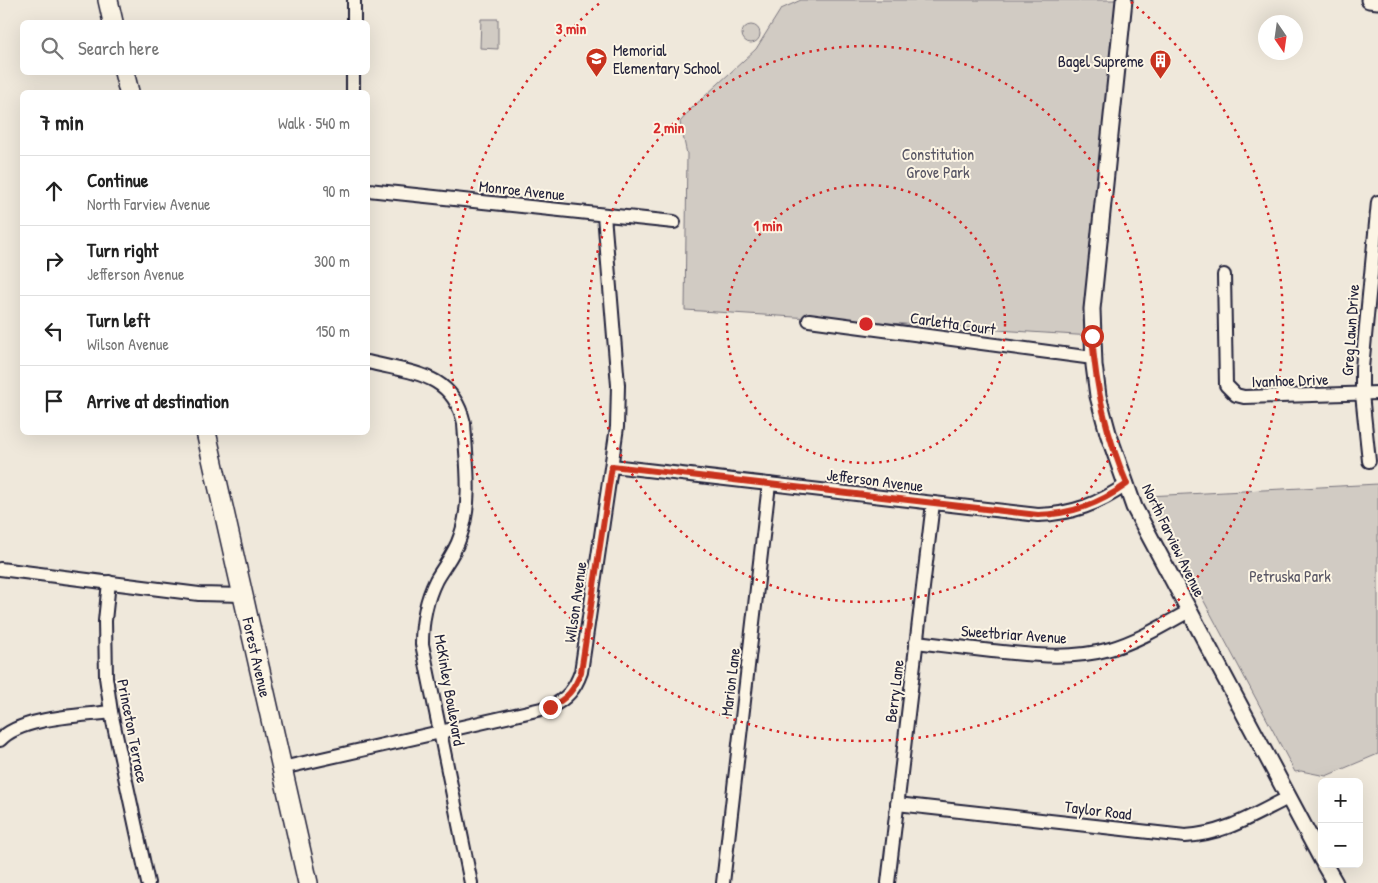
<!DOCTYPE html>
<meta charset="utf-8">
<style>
:root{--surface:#fff;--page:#f6f6f6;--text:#222;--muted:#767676;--line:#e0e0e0}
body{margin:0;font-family:"Patrick Hand",sans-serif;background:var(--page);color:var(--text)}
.controls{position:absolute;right:15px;bottom:15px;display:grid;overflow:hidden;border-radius:8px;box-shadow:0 5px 20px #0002}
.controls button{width:45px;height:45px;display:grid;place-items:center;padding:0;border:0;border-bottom:1px solid var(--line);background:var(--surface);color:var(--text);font:25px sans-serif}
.compass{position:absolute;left:1258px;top:15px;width:45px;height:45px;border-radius:50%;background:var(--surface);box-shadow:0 5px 20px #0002;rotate:167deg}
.stop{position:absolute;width:15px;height:15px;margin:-11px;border:4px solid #c8321e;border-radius:50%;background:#fff}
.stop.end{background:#c8321e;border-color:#fff;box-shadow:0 1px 5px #0008}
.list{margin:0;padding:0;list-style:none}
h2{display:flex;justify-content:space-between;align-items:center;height:65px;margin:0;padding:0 20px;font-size:21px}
h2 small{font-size:16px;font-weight:400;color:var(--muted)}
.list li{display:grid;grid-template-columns:32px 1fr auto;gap:15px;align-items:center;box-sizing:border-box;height:70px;padding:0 20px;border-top:1px solid var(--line)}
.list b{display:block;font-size:19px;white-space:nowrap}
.list p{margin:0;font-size:16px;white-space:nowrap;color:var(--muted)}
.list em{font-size:16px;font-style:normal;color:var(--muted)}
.icon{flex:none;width:28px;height:28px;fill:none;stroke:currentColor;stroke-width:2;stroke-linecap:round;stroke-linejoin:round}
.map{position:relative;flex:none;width:1378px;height:883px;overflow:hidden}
.search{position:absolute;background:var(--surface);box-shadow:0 5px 20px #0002;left:20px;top:20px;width:350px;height:55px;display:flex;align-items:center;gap:12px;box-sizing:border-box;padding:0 18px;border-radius:8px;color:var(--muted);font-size:19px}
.panel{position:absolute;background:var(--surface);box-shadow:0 5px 20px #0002;left:20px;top:90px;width:350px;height:345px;border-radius:8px}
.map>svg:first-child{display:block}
.green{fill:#d1cbc3;stroke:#7a767f}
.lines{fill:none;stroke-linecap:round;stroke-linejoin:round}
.minor-casing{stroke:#22223b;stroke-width:16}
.tertiary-casing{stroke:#22223b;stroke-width:19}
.primary-casing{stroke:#22223b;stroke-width:22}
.minor{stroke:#fcf5e5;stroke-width:12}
.tertiary{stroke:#fcf5e5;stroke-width:15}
.primary{stroke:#fcf5e5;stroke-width:19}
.route{stroke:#c8321e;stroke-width:6}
.ring{fill:none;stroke:#d62828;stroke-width:2.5;stroke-dasharray:2.5 5}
.labels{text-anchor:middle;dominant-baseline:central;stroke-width:4;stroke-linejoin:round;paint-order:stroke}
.poi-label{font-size:16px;fill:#22223b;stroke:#fcf5e5;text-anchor:start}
.park-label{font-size:16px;fill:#575564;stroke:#fcf5e5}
.street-label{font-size:16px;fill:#22223b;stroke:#fcf5e5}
.centre{fill:#d62828;stroke:#fcf5e5;stroke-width:2.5}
.ring-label{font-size:15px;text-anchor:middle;font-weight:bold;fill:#d62828;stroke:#fcf5e5;stroke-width:4;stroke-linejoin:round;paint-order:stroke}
</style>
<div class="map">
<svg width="1378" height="883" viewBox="0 0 1378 883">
<rect width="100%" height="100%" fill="#efe8db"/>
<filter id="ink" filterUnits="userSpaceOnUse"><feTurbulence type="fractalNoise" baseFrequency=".02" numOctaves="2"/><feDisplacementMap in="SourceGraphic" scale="10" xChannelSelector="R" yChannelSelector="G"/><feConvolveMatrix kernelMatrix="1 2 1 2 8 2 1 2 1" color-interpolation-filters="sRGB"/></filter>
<g filter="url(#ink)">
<g class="green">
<polygon points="801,0 1124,0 1092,336 685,310 687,154 680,122 692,108 756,49 781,9"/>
<polygon points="481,19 498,19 498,49 480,48"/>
<circle cx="751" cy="34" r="9"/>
<polygon points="1378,484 1378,754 1326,776 1301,771 1295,772 1148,496"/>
</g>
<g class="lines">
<defs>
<g id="minor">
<polyline points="354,22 354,0"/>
<polyline points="353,92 353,72"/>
<polyline points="368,190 674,222"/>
<polyline points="1224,275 1226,385 1236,395 1244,397 1378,393"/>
<polyline points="809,320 1093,358"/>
<path d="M368 362C411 373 452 372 464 423 466 460 473 501 460 537 455 553 444 566 436 580 426 600 422 623 422 644L471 883"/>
<polyline points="1369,461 1362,394 1362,368 1378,202"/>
<path d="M612 466 1038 515C1072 514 1099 504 1127 484"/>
<polyline points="0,569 199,594 243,595"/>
<polyline points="109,582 105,621 106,677 111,712 148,883"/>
<path d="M916 642C942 645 967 648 992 651 1032 655 1071 660 1110 649 1138 641 1164 625 1189 611"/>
<path d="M0 740C21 717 80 716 111 712"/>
<path d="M282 768 550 707C567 699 575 689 581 672L617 427 618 385 604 215"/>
<path d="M897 804 1185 836C1225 834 1253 815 1288 798"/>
<polyline points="723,883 769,484"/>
<polyline points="888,883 933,503"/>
</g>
<g id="tertiary">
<polyline points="1124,0 1092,309 1094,365 1098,396 1108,433 1134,507 1322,860"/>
<polyline points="1369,0 1378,1"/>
<polyline points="1324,864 1335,883"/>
</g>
<g id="primary">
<polyline points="108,0 113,22"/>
<polyline points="124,72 129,92"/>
<path id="s1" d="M206 432 308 883"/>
</g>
</defs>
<use href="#minor" class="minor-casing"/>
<use href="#tertiary" class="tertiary-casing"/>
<use href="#primary" class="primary-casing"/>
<use href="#minor" class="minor"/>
<use href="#tertiary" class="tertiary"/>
<use href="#primary" class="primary"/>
</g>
</g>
<g class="lines" filter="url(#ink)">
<path class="route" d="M550 707C567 699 575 689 581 672L612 466 1038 515C1072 514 1099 504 1127 484 1106 435 1096 389 1092 336"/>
</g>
<g class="ring">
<circle cx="866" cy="324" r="139"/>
<circle cx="866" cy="324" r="278"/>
<path d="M1131 2A417 417 0 1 1 601 2"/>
</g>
<defs>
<symbol id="school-pin" viewBox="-11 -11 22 30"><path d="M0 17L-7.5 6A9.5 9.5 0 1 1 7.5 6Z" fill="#c8321e" stroke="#fcf5e5"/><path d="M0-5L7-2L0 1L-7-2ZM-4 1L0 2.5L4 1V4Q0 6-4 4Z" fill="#fff"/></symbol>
<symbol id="building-pin" viewBox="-11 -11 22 30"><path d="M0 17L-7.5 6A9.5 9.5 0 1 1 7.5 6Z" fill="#c8321e" stroke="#fcf5e5"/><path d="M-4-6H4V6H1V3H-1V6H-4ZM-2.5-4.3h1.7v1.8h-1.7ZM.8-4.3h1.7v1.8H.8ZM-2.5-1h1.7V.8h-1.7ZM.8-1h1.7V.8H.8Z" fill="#fff"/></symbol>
</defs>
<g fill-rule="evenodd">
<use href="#school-pin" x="584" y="46" width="25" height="34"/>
<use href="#building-pin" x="1148" y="48" width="25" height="34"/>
</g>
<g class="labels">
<g class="poi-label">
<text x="613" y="50">Memorial<tspan x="613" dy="18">Elementary School</tspan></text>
<text x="1144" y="61" text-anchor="end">Bagel Supreme</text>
</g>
<g class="park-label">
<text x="938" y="154">Constitution<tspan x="938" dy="18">Grove Park</tspan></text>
<text x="1290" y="576">Petruska Park</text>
</g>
<g class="street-label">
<text transform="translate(522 190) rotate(6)">Monroe Avenue</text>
<text transform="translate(953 323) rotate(8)">Carletta Court</text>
<text transform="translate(1350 330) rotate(-86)">Greg Lawn Drive</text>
<text transform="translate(1290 380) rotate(-2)">Ivanhoe Drive</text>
<text transform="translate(875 480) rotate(7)">Jefferson Avenue</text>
<text transform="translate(1174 540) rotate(64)">North Farview Avenue</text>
<text transform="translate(575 602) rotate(-82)">Wilson Avenue</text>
<text transform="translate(1014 634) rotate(4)">Sweetbriar Avenue</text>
<text stroke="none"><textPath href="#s1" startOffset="231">Forest Avenue</textPath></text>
<text transform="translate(730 682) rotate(-83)">Marion Lane</text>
<text transform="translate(450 690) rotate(80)">McKinley Boulevard</text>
<text transform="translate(894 691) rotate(-83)">Berry Lane</text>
<text transform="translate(133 731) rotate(79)">Princeton Terrace</text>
<text transform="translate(1098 810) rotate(7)">Taylor Road</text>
</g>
</g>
<circle cx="866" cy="324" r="8" class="centre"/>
<g class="ring-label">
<text x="571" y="34">3 min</text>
<text x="669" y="133">2 min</text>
<text x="768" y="231">1 min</text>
</g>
</svg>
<div class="controls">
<button>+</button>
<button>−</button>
</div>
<svg class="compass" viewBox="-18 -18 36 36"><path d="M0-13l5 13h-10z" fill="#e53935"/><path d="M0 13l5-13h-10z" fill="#767676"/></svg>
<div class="stop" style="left:1092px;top:336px"></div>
<div class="stop end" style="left:550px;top:707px"></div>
<div class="search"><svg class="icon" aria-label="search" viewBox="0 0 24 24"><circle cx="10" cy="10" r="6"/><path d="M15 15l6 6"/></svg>Search here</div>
<section class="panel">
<h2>7 min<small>Walk · 540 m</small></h2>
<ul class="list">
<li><svg class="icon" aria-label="ahead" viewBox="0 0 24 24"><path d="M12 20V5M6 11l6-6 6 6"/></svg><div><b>Continue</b><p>North Farview Avenue</p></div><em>90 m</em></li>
<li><svg class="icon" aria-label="right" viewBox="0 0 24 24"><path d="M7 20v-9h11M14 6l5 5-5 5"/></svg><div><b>Turn right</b><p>Jefferson Avenue</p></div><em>300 m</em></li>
<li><svg class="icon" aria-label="left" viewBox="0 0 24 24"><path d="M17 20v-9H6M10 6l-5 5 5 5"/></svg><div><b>Turn left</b><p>Wilson Avenue</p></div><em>150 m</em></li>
<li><svg class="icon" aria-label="arrive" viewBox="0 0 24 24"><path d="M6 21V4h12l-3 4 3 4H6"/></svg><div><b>Arrive at destination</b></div></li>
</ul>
</section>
</div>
